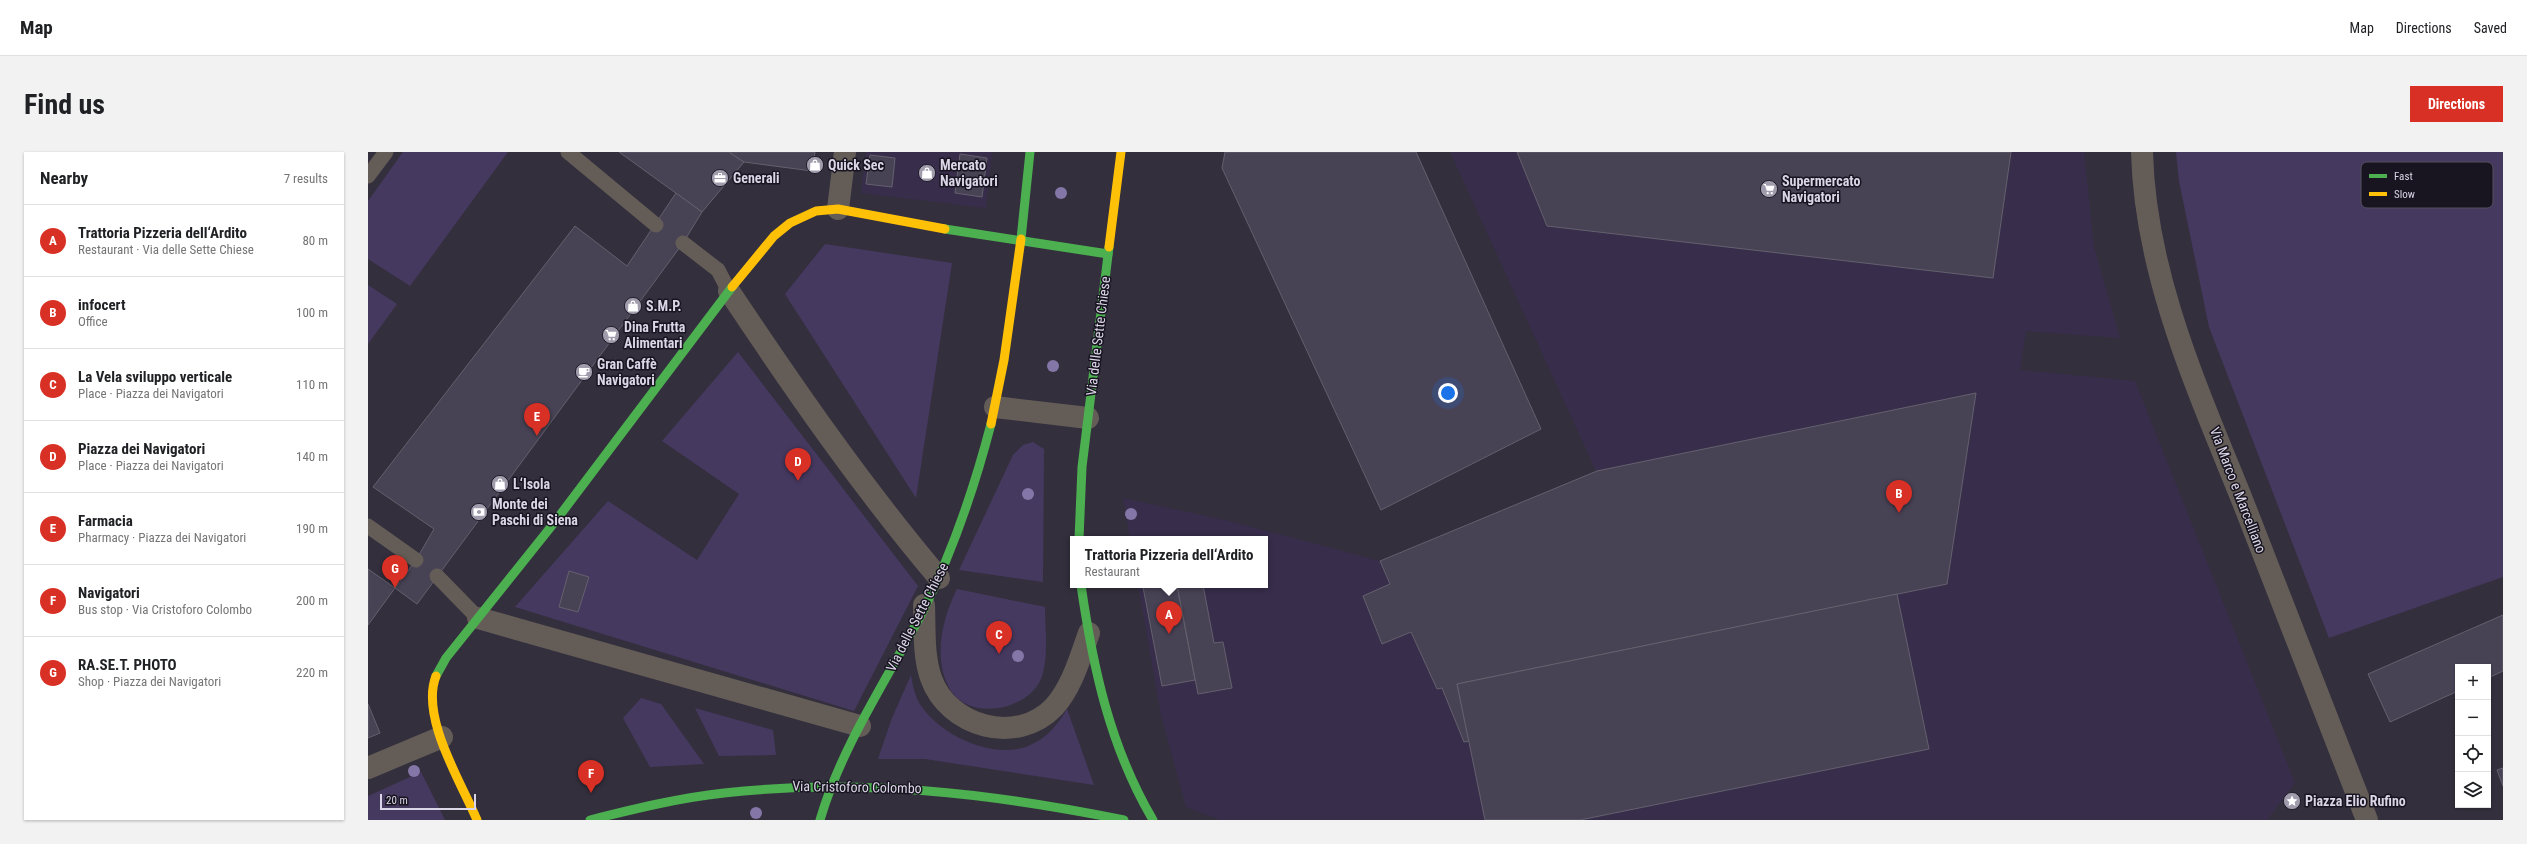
<!DOCTYPE html>
<meta charset="utf-8">
<style>
:root{--surface:#fff;--page:#f2f2f2;--text:#202124;--muted:#757577;--line:#e0e0e0;--accent:#d93025}
body{margin:0;font-family:"Roboto Condensed",sans-serif;background:var(--page);color:var(--text)}
.controls{position:absolute;right:12px;bottom:12px;display:grid;overflow:hidden;border-radius:0px;box-shadow:0 1px 3px #0004}
.controls button{width:36px;height:36px;display:grid;place-items:center;padding:0;border:0;border-bottom:1px solid var(--line);background:var(--surface);color:var(--text);font:20px sans-serif}
.scale{position:absolute;left:12px;bottom:10px;width:96px;box-sizing:border-box;padding-left:4px;border:2px solid #dbd6e7;border-top:0;font-size:11px;line-height:14px;white-space:nowrap;color:#dbd6e7;-webkit-text-stroke:3px #181420;paint-order:stroke}
.you{position:absolute;left:1080px;top:241px;width:14px;height:14px;margin:-10px;border:3px solid #fff;border-radius:50%;background:#1a73e8;box-shadow:0 0 0 6px #1a73e833}
.badge{display:grid;place-items:center;width:26px;height:26px;border-radius:50%;background:var(--accent);color:#fff;font-size:13px;font-weight:700}
.pin{position:absolute;translate:-50% -33px;filter:drop-shadow(0 1px 2px #0008)}
.pin::after{content:'';position:absolute;top:21px;width:14px;height:12px;background:inherit;clip-path:polygon(0 0,100% 0,50% 100%)}
.popup{position:absolute;left:702px;top:384px;width:198px;height:52px;box-sizing:border-box;display:grid;place-content:center;border-radius:0px;background:var(--surface);filter:drop-shadow(0 1px 3px #0005);font-size:13px;white-space:nowrap;color:var(--muted)}
.popup b{font-size:15px;color:var(--text)}
.popup::after{content:'';position:absolute;left:50%;top:100%;margin-left:-8px;border:8px solid transparent;border-top-color:var(--surface)}
.list{margin:0;padding:0;list-style:none}
h2{display:flex;justify-content:space-between;align-items:center;height:52px;margin:0;padding:0 16px;font-size:17px}
h2 small{font-size:13px;font-weight:400;color:var(--muted)}
.list li{display:grid;grid-template-columns:26px 1fr auto;gap:12px;align-items:center;box-sizing:border-box;height:72px;padding:0 16px;border-top:1px solid var(--line)}
.list b{display:block;font-size:15px;white-space:nowrap}
.list p{margin:0;font-size:13px;white-space:nowrap;color:var(--muted)}
.list em{font-size:13px;font-style:normal;color:var(--muted)}
.icon{flex:none;width:22px;height:22px;fill:none;stroke:currentColor;stroke-width:2;stroke-linecap:round;stroke-linejoin:round}
.map{position:relative;flex:none;width:2135px;height:668px;overflow:hidden;border-radius:0px}
header{display:flex;align-items:center;gap:24px;box-sizing:border-box;height:56px;padding:0 20px;background:var(--surface);border-bottom:1px solid var(--line)}
header strong{font-size:19px}
nav{display:flex;gap:22px;margin-inline-start:auto;font-size:14px}
.intro{display:flex;align-items:center;justify-content:space-between;box-sizing:border-box;height:96px;padding:0 24px}
h1{margin:0;font-size:28px}
.button{padding:10px 18px;border-radius:0px;background:var(--accent);color:#fff;font-size:14px;font-weight:700}
main{display:flex;gap:24px;padding:0 24px}
aside{flex:1;background:var(--surface);border-radius:0px;box-shadow:0 1px 3px #0004}
.map>svg:first-child{display:block}
.built{fill:#382e4c}
.green{fill:#463960}
.building{fill:#484255;stroke:#64616d}
.lines{fill:none;stroke-linecap:round;stroke-linejoin:round}
.lane{stroke:#645d57;stroke-width:15}
.street{stroke:#645d57;stroke-width:22}
.fast{stroke:#4caf50;stroke-width:9}
.slow{stroke:#ffc107;stroke-width:9}
.tree{fill:#8476a6}
.labels{text-anchor:middle;dominant-baseline:central;stroke-width:3;stroke-linejoin:round;paint-order:stroke}
.poi-label{font-size:14px;font-weight:bold;fill:#dbd6e7;stroke:#181420;text-anchor:start}
.street-label{font-size:14px;fill:#dbd6e7;stroke:#181420}
.key{fill:#181420;stroke:#524e5c;stroke-width:1}
.key-label{font-size:11px;fill:#dbd6e7}
</style>
<header>
<strong>Map</strong>
<nav><a>Map</a><a>Directions</a><a>Saved</a></nav>
</header>
<div class="intro"><h1>Find us</h1><a class="button">Directions</a></div>
<main>
<aside>
<h2>Nearby<small>7 results</small></h2>
<ul class="list">
<li><span class="badge">A</span><div><b>Trattoria Pizzeria dell‘Ardito</b><p>Restaurant · Via delle Sette Chiese</p></div><em>80 m</em></li>
<li><span class="badge">B</span><div><b>infocert</b><p>Office</p></div><em>100 m</em></li>
<li><span class="badge">C</span><div><b>La Vela sviluppo verticale</b><p>Place · Piazza dei Navigatori</p></div><em>110 m</em></li>
<li><span class="badge">D</span><div><b>Piazza dei Navigatori</b><p>Place · Piazza dei Navigatori</p></div><em>140 m</em></li>
<li><span class="badge">E</span><div><b>Farmacia</b><p>Pharmacy · Piazza dei Navigatori</p></div><em>190 m</em></li>
<li><span class="badge">F</span><div><b>Navigatori</b><p>Bus stop · Via Cristoforo Colombo</p></div><em>200 m</em></li>
<li><span class="badge">G</span><div><b>RA.SE.T. PHOTO</b><p>Shop · Piazza dei Navigatori</p></div><em>220 m</em></li>
</ul>
</aside>
<div class="map">
<svg width="2135" height="668" viewBox="0 0 2135 668">
<rect width="100%" height="100%" fill="#332f3d"/>
<g class="built">
<polygon points="498,0 624,0 618,56 493,41"/>
<polygon points="1082,0 1716,0 1726,95 1752,186 1658,179 1652,218 1767,229 1927,631 1899,668 852,668 818,655 793,563 770,433 897,433 897,387 762,387 755,346 861,369 1012,409 1228,319"/>
</g>
<g class="green">
<polygon points="35,0 140,0 42,134 0,107 0,49"/>
<polygon points="1808,0 2135,0 2135,425 1961,486 1841,175 1811,29"/>
<polygon points="457,92 584,111 548,346 417,142"/>
<polygon points="0,133 29,152 0,192"/>
<polygon points="370,200 550,434 486,559 147,455 240,349 329,408 371,342 294,289"/>
<polygon points="665,290 676,297 675,430 591,418 645,303 655,293"/>
<path d="M589 437 677 455C677 478 681 506 673 527 660 558 603 569 583 539 564 508 574 467 589 437Z"/>
<path d="M543 523C545 534 547 546 554 555 574 584 626 608 660 594 678 587 689 574 699 557L726 633 557 607H510L524 566Z"/>
<polygon points="273,546 293,552 336,612 282,615 255,566"/>
<polygon points="327,556 405,578 408,603 351,604"/>
<polygon points="53,620 77,668 0,668 0,644"/>
</g>
<g class="building">
<polygon points="251,0 361,0 376,10 334,60"/>
<polygon points="361,0 447,0 444,19 376,10"/>
<polygon points="857,0 1048,0 1173,277 1013,358 854,16"/>
<polygon points="1149,0 1643,0 1625,126 1179,74"/>
<polygon points="592,2 619,6 614,45 587,41"/>
<polygon points="502,3 527,6 524,35 498,32"/>
<polygon points="308,41 334,60 315,91 49,452 27,436 48,408 66,377 5,335 207,74 259,114"/>
<polygon points="1608,241 1579,432 1089,532 1101,589 1096,590 1074,536 1069,537 1043,480 1014,492 995,444 1022,432 1012,409 1229,319"/>
<polygon points="0,417 27,436 0,473"/>
<polygon points="201,419 221,425 210,460 191,455"/>
<polygon points="788,433 809,433 827,528 794,534 775,435"/>
<polygon points="809,433 835,433 846,491 855,490 864,536 830,542"/>
<polygon points="1529,442 1561,597 1212,668 1117,668 1089,532"/>
<polygon points="2135,463 2135,519 2120,526 2120,515 2090,515 2090,539 2022,570 2000,522"/>
<polygon points="0,552 12,581 0,586"/>
<polygon points="2135,616 2135,634 2129,618"/>
</g>
<g class="lines">
<g class="lane">
<polyline points="200,0 288,73"/>
<polyline points="0,24 18,0"/>
<polyline points="315,91 350,118 361,139"/>
<polyline points="0,374 48,408"/>
<polyline points="69,424 110,466"/>
</g>
<g class="street">
<path d="M1774 0C1777 123 1830 238 1875 350 1916 456 1957 562 1999 668"/>
<polyline points="470,57 477,0"/>
<path d="M361 139C427 238 494 335 571 426"/>
<polyline points="627,255 720,266"/>
<path d="M556 453C557 477 555 503 563 526 580 575 649 594 686 555 704 535 712 506 721 481"/>
<polyline points="110,466 492,574"/>
<polyline points="0,616 74,585"/>
</g>
<g class="fast">
<polyline points="577,77 740,102"/>
<polyline points="653,87 662,0"/>
<polyline points="711,387 714,315 741,95"/>
<path d="M713 433C725 516 742 595 785 668"/>
<polyline points="68,524 78,506 186,371 364,135"/>
<path d="M222 668C266 657 310 646 356 641 491 626 623 641 756 668"/>
<path d="M452 668C474 593 519 528 555 459 585 399 606 337 623 272"/>
</g>
<g class="slow">
<polyline points="741,95 753,0"/>
<polyline points="364,135 406,84 422,71 448,59 470,57 577,77"/>
<polyline points="623,272 636,208 653,87"/>
<path d="M68 524C52 565 93 630 109 668"/>
</g>
</g>
<g class="tree">
<circle cx="693" cy="41" r="6"/>
<circle cx="685" cy="214" r="6"/>
<circle cx="660" cy="342" r="6"/>
<circle cx="763" cy="362" r="6"/>
<circle cx="650" cy="504" r="6"/>
<circle cx="46" cy="619" r="6"/>
<circle cx="388" cy="661" r="6"/>
</g>
<defs>
<symbol id="shop-disc" viewBox="-11 -11 22 22"><circle r="9.5" fill="#a09cac" stroke="#181420"/><path d="M-5-2.5h2.3a2.7 3.5 0 0 1 5.4 0H5L5.5 6h-11ZM-1.5-2.5h3a1.5 2.3 0 0 0-3 0Z" fill="#fff"/></symbol>
<symbol id="office-disc" viewBox="-11 -11 22 22"><circle r="9.5" fill="#a09cac" stroke="#181420"/><path d="M-6-3h4V-5.5h4V-3h4V5H-6ZM-1-4.5V-3h2v-1.5ZM-6 0V1H6V0Z" fill="#fff"/></symbol>
<symbol id="supermarket-disc" viewBox="-11 -11 22 22"><circle r="9.5" fill="#a09cac" stroke="#181420"/><path d="M-6-5.5h2.5l.6 2H6L4.5 2H-2.5L-4.4-4H-6ZM-1.5 3.2a1.3 1.3 0 1 0 .1 0ZM3 3.2a1.3 1.3 0 1 0 .1 0Z" fill="#fff"/></symbol>
<symbol id="cafe-disc" viewBox="-11 -11 22 22"><circle r="9.5" fill="#a09cac" stroke="#181420"/><path d="M-5.5-4.5H6V0H3Q3 3.5 0 3.5H-2.5Q-5.5 3.5-5.5 0ZM3-3.2v2h1.7v-2ZM-6 4.5H4V6H-6Z" fill="#fff"/></symbol>
<symbol id="bank-disc" viewBox="-11 -11 22 22"><circle r="9.5" fill="#a09cac" stroke="#181420"/><path d="M-6-4H6V4H-6ZM0-2.3a2.3 2.3 0 1 0 0 4.6a2.3 2.3 0 1 0 0-4.6Z" fill="#fff"/></symbol>
<symbol id="sight-disc" viewBox="-11 -11 22 22"><circle r="9.5" fill="#a09cac" stroke="#181420"/><path d="M0-6L1.8-2.2L6-1.7L2.9 1.2L3.7 5.4L0 3.3L-3.7 5.4L-2.9 1.2L-6-1.7L-1.8-2.2Z" fill="#fff"/></symbol>
</defs>
<g fill-rule="evenodd">
<use href="#shop-disc" x="437" y="3" width="20" height="20"/>
<use href="#shop-disc" x="549" y="11" width="20" height="20"/>
<use href="#office-disc" x="342" y="16" width="20" height="20"/>
<use href="#supermarket-disc" x="1391" y="27" width="20" height="20"/>
<use href="#shop-disc" x="255" y="144" width="20" height="20"/>
<use href="#supermarket-disc" x="233" y="173" width="20" height="20"/>
<use href="#cafe-disc" x="206" y="210" width="20" height="20"/>
<use href="#shop-disc" x="122" y="322" width="20" height="20"/>
<use href="#bank-disc" x="101" y="350" width="20" height="20"/>
<use href="#sight-disc" x="1914" y="639" width="20" height="20"/>
</g>
<g class="labels">
<g class="poi-label">
<text x="460" y="13">Quick Sec</text>
<text x="572" y="13">Mercato<tspan x="572" dy="16">Navigatori</tspan></text>
<text x="365" y="26">Generali</text>
<text x="1414" y="29">Supermercato<tspan x="1414" dy="16">Navigatori</tspan></text>
<text x="278" y="154">S.M.P.</text>
<text x="256" y="175">Dina Frutta<tspan x="256" dy="16">Alimentari</tspan></text>
<text x="229" y="212">Gran Caffè<tspan x="229" dy="16">Navigatori</tspan></text>
<text x="145" y="332">L‘Isola</text>
<text x="124" y="352">Monte dei<tspan x="124" dy="16">Paschi di Siena</tspan></text>
<text x="1937" y="649">Piazza Elio Rufino</text>
</g>
<g class="street-label">
<text transform="translate(730 184) rotate(-83)">Via delle Sette Chiese</text>
<text transform="translate(1870 338) rotate(69)">Via Marco e Marcelliano</text>
<text transform="translate(549 465) rotate(-63)">Via delle Sette Chiese</text>
<text transform="translate(489 635) rotate(1)">Via Cristoforo Colombo</text>
</g>
</g>
<rect x="1993" y="10" width="132" height="46" rx="6" class="key"/>
<rect x="2001" y="22" width="18" height="4" fill="#4caf50"/>
<rect x="2001" y="40" width="18" height="4" fill="#ffc107"/>
<g class="key-label">
<text x="2026" y="28">Fast</text>
<text x="2026" y="46">Slow</text>
</g>
</svg>
<div class="controls">
<button>+</button>
<button>−</button>
<button><svg class="icon" aria-label="locate" viewBox="0 0 24 24"><circle cx="12" cy="12" r="6"/><path d="M12 2v4M12 18v4M2 12h4M18 12h4"/></svg></button>
<button><svg class="icon" aria-label="layers" viewBox="0 0 24 24"><path d="M12 4l9 5-9 5-9-5zM3 14l9 5 9-5"/></svg></button>
</div>
<div class="scale">20 m</div>
<div class="you"></div>
<div class="pin badge" style="left:801px;top:482px">A</div>
<div class="popup"><b>Trattoria Pizzeria dell‘Ardito</b>Restaurant</div>
<div class="pin badge" style="left:1531px;top:361px">B</div>
<div class="pin badge" style="left:631px;top:502px">C</div>
<div class="pin badge" style="left:430px;top:329px">D</div>
<div class="pin badge" style="left:169px;top:284px">E</div>
<div class="pin badge" style="left:223px;top:641px">F</div>
<div class="pin badge" style="left:27px;top:436px">G</div>
</div>
</main>
